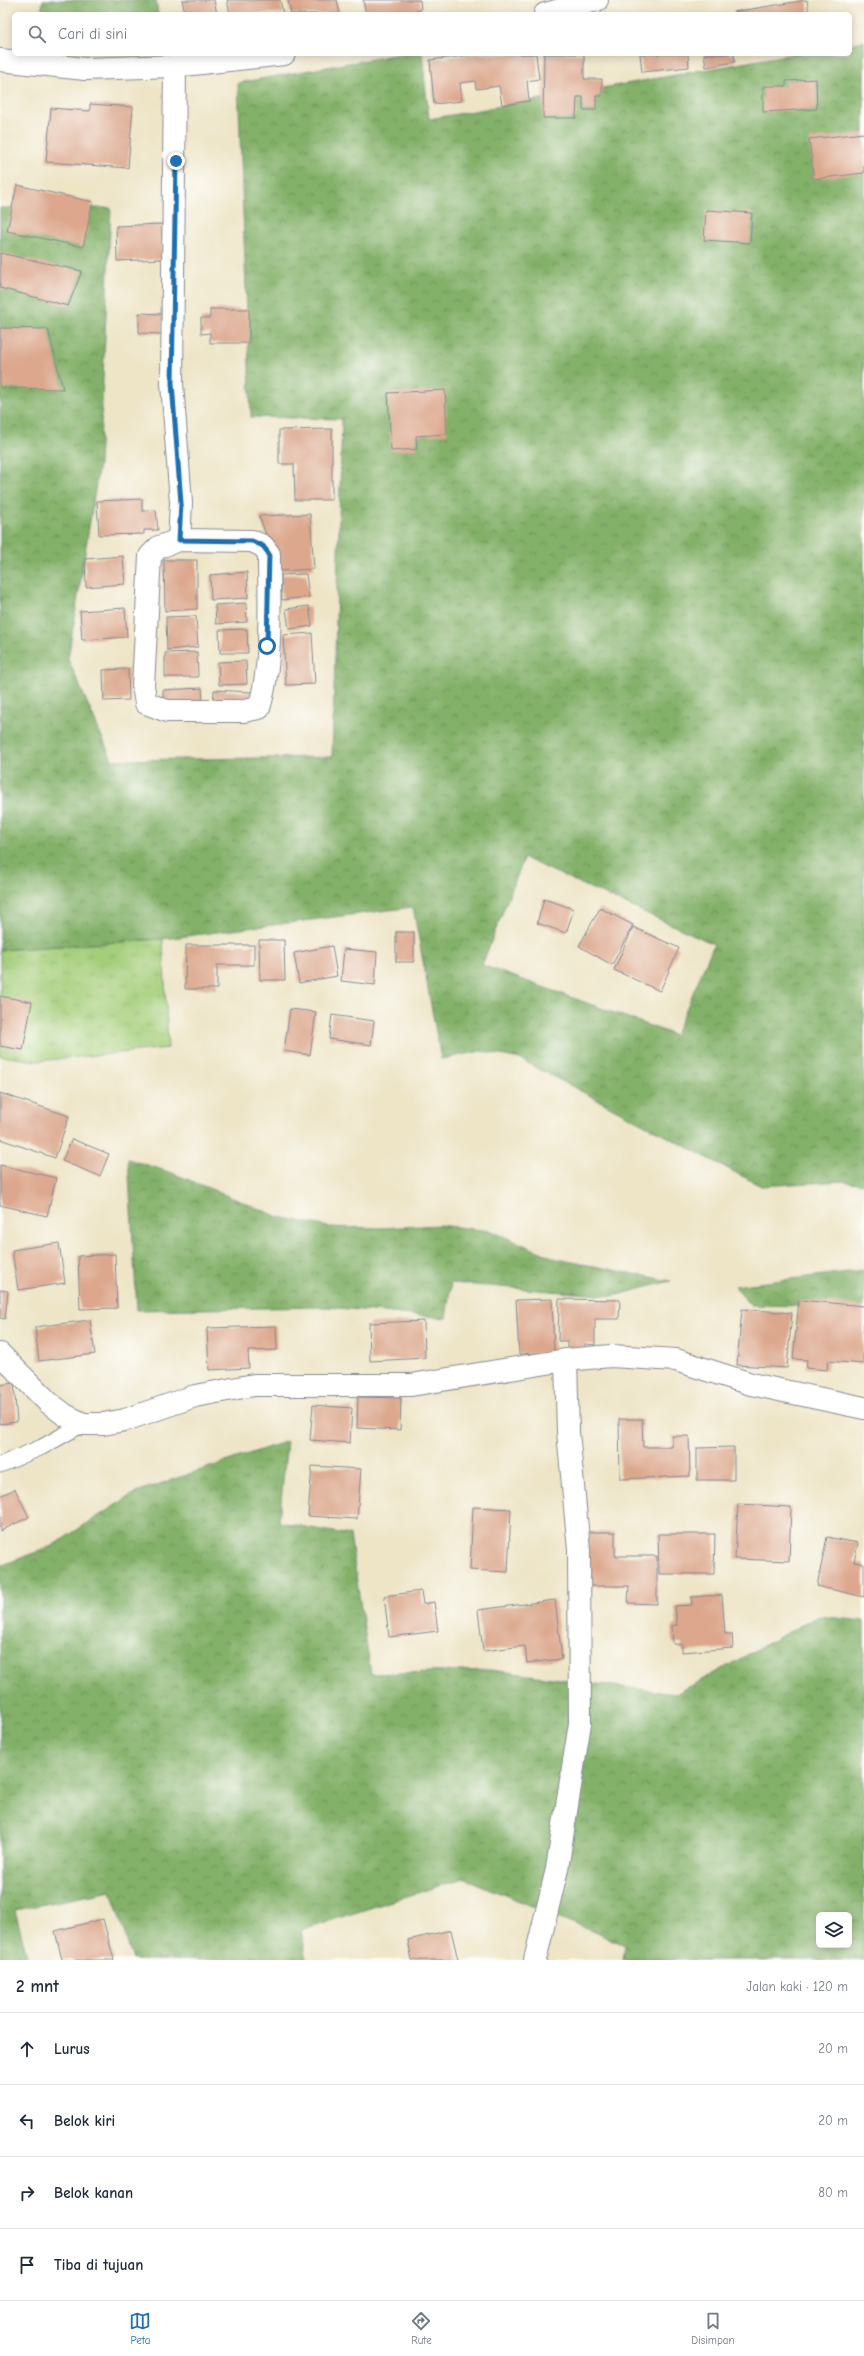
<!DOCTYPE html>
<html lang="id">
<meta charset="utf-8">
<style>
:root{--surface:#fff;--page:#f2f2f3;--text:#1f2937;--muted:#747a83;--line:#e0e1e3;--accent:#1f6fb2}
body{margin:0;font-family:"Comic Neue",sans-serif;background:var(--page);color:var(--text)}
.controls{position:absolute;right:12px;bottom:12px;display:grid;overflow:hidden;border-radius:6px;box-shadow:0 2px 10px #0003}
.controls button{width:36px;height:36px;display:grid;place-items:center;padding:0;border:0;border-bottom:1px solid var(--line);background:var(--surface);color:var(--text);font:20px sans-serif}
.stop{position:absolute;width:12px;height:12px;margin:-9px;border:3px solid #1f6fb2;border-radius:50%;background:#fff}
.stop.end{background:#1f6fb2;border-color:#fff;box-shadow:0 1px 4px #0008}
.list{margin:0;padding:0;list-style:none}
h2{display:flex;justify-content:space-between;align-items:center;height:52px;margin:0;padding:0 16px;font-size:17px}
h2 small{font-size:13px;font-weight:400;color:var(--muted)}
.list li{display:grid;grid-template-columns:26px 1fr auto;gap:12px;align-items:center;box-sizing:border-box;height:72px;padding:0 16px;border-top:1px solid var(--line)}
.list b{display:block;font-size:15px;white-space:nowrap}
.list em{font-size:13px;font-style:normal;color:var(--muted)}
.icon{flex:none;width:22px;height:22px;fill:none;stroke:currentColor;stroke-width:2;stroke-linecap:round;stroke-linejoin:round}
.map{position:relative;flex:none;width:864px;height:1960px;overflow:hidden}
.search{position:absolute;background:var(--surface);box-shadow:0 2px 10px #0003;left:12px;right:12px;top:12px;height:44px;display:flex;align-items:center;gap:10px;box-sizing:border-box;padding:0 14px;border-radius:6px;color:var(--muted);font-size:15px}
.sheet{height:340px;background:var(--surface)}
nav{display:flex;justify-content:space-around;align-items:center;box-sizing:border-box;height:56px;border-top:1px solid var(--line);background:var(--surface);font-size:11px;color:var(--muted)}
nav a{display:grid;justify-items:center;gap:2px}
nav .on{color:var(--accent)}
.map>svg:first-child{display:block}
.grass{fill:url(#grass-tufts);stroke:#607e6c}
.forest{fill:url(#forest-crowns);stroke:#4f7064;fill-rule:evenodd}
.building{fill:#dca78d}
.lines{fill:none;stroke-linecap:round;stroke-linejoin:round}
.service-casing{stroke:#848a92;stroke-width:17}
.minor-casing{stroke:#848a92;stroke-width:24}
.tertiary-casing{stroke:#848a92;stroke-width:24}
.service{stroke:#fff;stroke-width:15}
.minor{stroke:#fff;stroke-width:22}
.tertiary{stroke:#fff;stroke-width:22}
.route{stroke:#1f6fb2;stroke-width:5}
</style>
<div class="map">
<svg width="864" height="1960" viewBox="0 0 864 1960">
<defs>
<pattern id="grass-tufts" width="24" height="20" patternUnits="userSpaceOnUse"><rect width="24" height="20" fill="#a4ce79"/><path d="M3 7l-1-3M5 7V3M7 7l1-3M15 17l-1-3M17 17v-4M19 17l1-3" fill="none" stroke="#8db16b"/></pattern>
<pattern id="forest-crowns" width="20" height="18" patternUnits="userSpaceOnUse"><rect width="20" height="18" fill="#83b169"/><path d="M2 6a3 3 0 1 1 6 0M12 15a3 3 0 1 1 6 0" fill="none" stroke="#6a905a"/></pattern>
</defs>
<rect width="100%" height="100%" fill="#fdfcf7"/>
<filter id="ink" filterUnits="userSpaceOnUse"><feTurbulence type="fractalNoise" baseFrequency=".025" numOctaves="2"/><feDisplacementMap in="SourceGraphic" scale="8" xChannelSelector="R" yChannelSelector="G"/><feConvolveMatrix kernelMatrix="1 2 1 2 8 2 1 2 1" color-interpolation-filters="sRGB"/></filter>
<filter id="wash" filterUnits="userSpaceOnUse"><feTurbulence type="fractalNoise" baseFrequency=".012" numOctaves="4" result="noise"/><feDisplacementMap in="SourceGraphic" scale="16" xChannelSelector="R" yChannelSelector="G"/><feGaussianBlur stdDeviation="0.9" result="paint"/><feColorMatrix in="noise" values="0 0 0 0 0 0 0 0 0 0 0 0 0 0 0 0 0 1.4 0 .05"/><feComposite in="paint" operator="in"/></filter>
<g filter="url(#wash)">
<rect width="100%" height="100%" fill="#eee5c7"/>
<polygon class="grass" points="163,939 168,1048 38,1061 0,1056 0,950"/>
<g class="forest">
<polygon points="43,0 156,0 158,14 41,14"/>
<path d="M864 41V1184L843 1181 761 1186 520 1059 481 1051 441 1059 413 907 163 939 0 950V208H111L99 465 68 659 112 760 332 757 342 419 251 417 238 83 400 54H422L429 119 793 54H850V44ZM524 858 714 944 675 1035 482 965Z"/>
<polygon points="128,1159 172,1173 279,1217 329,1227 380,1228 440,1225 491,1231 557,1259 671,1281 613,1296 451,1283 446,1318 328,1307 137,1310"/>
<polygon points="864,1270 864,1307 750,1305 734,1286"/>
<path d="M287 1441 279 1522 350 1535 371 1674 490 1670 676 1694 818 1616 864 1621V1960H623L625 1945 464 1878 301 1930 307 1960H133L111 1891 15 1910 28 1960H0V1566L52 1546 136 1492ZM819 1915H849V1945H819Z"/>
</g>
<g id="blocks">
<g class="building">
<polygon points="182,0 214,0 217,14 185,14"/>
<polygon points="227,0 280,0 283,13 230,14"/>
<polygon points="288,0 337,0 340,14 291,14"/>
<polygon points="363,0 420,0 421,10 400,14 366,14"/>
<polygon points="807,0 809,14 733,14 733,12"/>
<polygon points="477,54 536,54 539,79 527,81 529,101 502,105 499,86 476,89 475,81 460,83 462,101 434,104 430,60"/>
<polygon points="544,54 584,54 584,79 602,79 602,96 596,96 596,110 583,110 583,97 577,97 576,118 543,118"/>
<polygon points="640,54 688,54 689,67 642,72"/>
<polygon points="704,54 734,54 735,62 706,67"/>
<polygon points="816,79 817,109 763,112 763,86 786,86 786,81"/>
<polygon points="90,104 133,107 128,168 46,162 51,108 90,111"/>
<polygon points="864,133 864,173 814,179 809,139"/>
<polygon points="17,185 93,202 83,247 7,231"/>
<polygon points="706,210 752,213 750,243 704,240"/>
<polygon points="162,224 163,259 117,261 116,226"/>
<polygon points="0,253 82,271 68,306 0,288"/>
<polygon points="210,309 249,309 249,343 210,343 210,333 201,334 201,318 210,318"/>
<polygon points="139,313 163,314 162,334 139,333"/>
<polygon points="0,328 48,329 63,389 0,388"/>
<polygon points="445,390 447,434 416,436 417,449 391,451 388,393"/>
<polygon points="332,429 332,500 295,500 294,464 279,464 279,430"/>
<polygon points="142,499 142,511 156,510 158,530 144,530 144,534 99,535 97,501"/>
<polygon points="310,514 314,569 280,571 259,516"/>
<polygon points="123,556 125,584 86,587 85,559"/>
<polygon points="164,560 197,560 197,609 165,611"/>
<polygon points="247,572 248,598 211,600 210,575"/>
<polygon points="306,574 309,597 282,600 281,575"/>
<polygon points="246,603 247,622 216,624 215,605"/>
<polygon points="309,606 312,626 289,629 286,609"/>
<polygon points="125,608 127,637 82,640 80,611"/>
<polygon points="196,616 198,647 167,650 166,617"/>
<polygon points="247,629 248,653 220,653 219,630"/>
<polygon points="312,633 315,684 286,685 283,635"/>
<polygon points="197,652 198,677 165,677 165,653"/>
<polygon points="246,661 247,684 219,685 218,662"/>
<polygon points="128,669 129,700 104,701 103,670"/>
<polygon points="202,688 203,705 163,707 163,690"/>
<polygon points="214,690 252,692 251,707 213,705"/>
<polygon points="544,899 574,909 566,933 537,923"/>
<polygon points="600,908 633,925 612,965 579,946"/>
<polygon points="633,927 679,948 660,991 614,970"/>
<rect x="396" y="932" width="18" height="30"/>
<polygon points="259,940 284,940 285,980 260,980"/>
<polygon points="186,945 254,945 254,965 217,965 217,989 185,989"/>
<polygon points="332,946 337,976 299,983 294,953"/>
<polygon points="344,949 377,952 375,985 341,981"/>
<polygon points="0,996 32,1002 23,1050 0,1046"/>
<polygon points="290,1009 316,1012 310,1055 284,1051"/>
<polygon points="332,1015 374,1021 371,1045 329,1039"/>
<polygon points="0,1093 69,1116 55,1158 0,1139"/>
<polygon points="72,1139 109,1154 100,1176 62,1161"/>
<polygon points="0,1165 56,1178 47,1216 0,1205"/>
<polygon points="59,1243 65,1283 18,1290 12,1250"/>
<polygon points="115,1254 117,1308 80,1309 78,1256"/>
<polygon points="0,1290 8,1291 5,1319 0,1318"/>
<polygon points="552,1299 554,1352 519,1354 516,1300"/>
<polygon points="559,1299 620,1300 619,1319 595,1319 595,1345 585,1344 584,1350 567,1349 567,1341 558,1341"/>
<polygon points="799,1300 864,1306 863,1364 828,1361 827,1370 806,1368 807,1360 793,1359"/>
<polygon points="742,1309 792,1313 787,1368 737,1365"/>
<polygon points="90,1320 95,1354 39,1361 35,1327"/>
<polygon points="424,1321 425,1358 370,1361 369,1323"/>
<polygon points="276,1326 277,1350 248,1351 249,1368 209,1370 207,1328"/>
<polygon points="14,1383 17,1422 0,1424 0,1385"/>
<polygon points="358,1397 401,1398 400,1430 357,1428"/>
<polygon points="313,1405 352,1408 350,1443 310,1440"/>
<polygon points="619,1419 642,1419 643,1447 672,1447 672,1436 689,1436 690,1476 620,1479"/>
<polygon points="734,1447 734,1480 697,1480 697,1448"/>
<polygon points="312,1466 361,1469 357,1519 308,1516"/>
<polygon points="15,1489 29,1517 0,1531 0,1496"/>
<polygon points="738,1504 791,1507 789,1561 735,1559"/>
<polygon points="473,1507 511,1509 508,1572 470,1570"/>
<polygon points="587,1532 615,1532 615,1556 657,1556 657,1604 628,1603 629,1586 587,1586"/>
<polygon points="658,1534 715,1534 714,1574 659,1574"/>
<polygon points="827,1537 858,1543 854,1562 864,1564 864,1597 817,1586"/>
<polygon points="421,1591 423,1604 434,1602 438,1631 389,1637 384,1596"/>
<polygon points="722,1595 725,1634 732,1634 733,1648 682,1652 682,1644 673,1644 672,1626 677,1625 675,1606 692,1605 691,1597"/>
<polygon points="555,1600 562,1659 527,1663 525,1646 483,1651 478,1610"/>
<polygon points="103,1919 114,1960 62,1960 55,1931"/>
<polygon points="451,1930 458,1960 412,1960 408,1940"/>
</g>
</g>
</g>
<g filter="url(#ink)">
<use href="#blocks" fill-opacity="0" stroke="#848a92" stroke-width="1"/>
<g class="lines">
<defs>
<polyline id="service" points="0,1465 42,1447 83,1424"/>
<g id="minor">
<polyline points="175,66 172,383 181,503 179,540"/>
<path d="M179 540 252 541 263 546 269 554C269 601 273 664 259 708L244 711H167L146 703 143 686 150 556 159 547Z"/>
<polyline points="0,1354 48,1402 65,1415 83,1424 103,1424 125,1420 195,1396 254,1385 411,1385 566,1360 611,1356 676,1360 751,1384 864,1408"/>
<polyline points="535,1960 557,1869 580,1723 579,1550 568,1432 566,1360"/>
</g>
<g id="tertiary">
<polyline points="545,14 597,0"/>
<polyline points="0,60 85,69 175,66 284,54"/>
</g>
</defs>
<use href="#service" class="service-casing"/>
<use href="#minor" class="minor-casing"/>
<use href="#tertiary" class="tertiary-casing"/>
<use href="#service" class="service"/>
<use href="#minor" class="minor"/>
<use href="#tertiary" class="tertiary"/>
</g>
</g>
<g class="lines" filter="url(#ink)">
<polyline class="route" points="176,161 172,383 181,503 179,540 252,541 263,546 269,554 267,646"/>
</g>
</svg>
<div class="controls">
<button><svg class="icon" aria-label="layers" viewBox="0 0 24 24"><path d="M12 4l9 5-9 5-9-5zM3 14l9 5 9-5"/></svg></button>
</div>
<div class="stop" style="left:267px;top:646px"></div>
<div class="stop end" style="left:176px;top:161px"></div>
<div class="search"><svg class="icon" aria-label="search" viewBox="0 0 24 24"><circle cx="10" cy="10" r="6"/><path d="M15 15l6 6"/></svg>Cari di sini</div>
</div>
<section class="sheet">
<h2>2 mnt<small>Jalan kaki · 120 m</small></h2>
<ul class="list">
<li><svg class="icon" aria-label="ahead" viewBox="0 0 24 24"><path d="M12 20V5M6 11l6-6 6 6"/></svg><div><b>Lurus</b></div><em>20 m</em></li>
<li><svg class="icon" aria-label="left" viewBox="0 0 24 24"><path d="M17 20v-9H6M10 6l-5 5 5 5"/></svg><div><b>Belok kiri</b></div><em>20 m</em></li>
<li><svg class="icon" aria-label="right" viewBox="0 0 24 24"><path d="M7 20v-9h11M14 6l5 5-5 5"/></svg><div><b>Belok kanan</b></div><em>80 m</em></li>
<li><svg class="icon" aria-label="arrive" viewBox="0 0 24 24"><path d="M6 21V4h12l-3 4 3 4H6"/></svg><div><b>Tiba di tujuan</b></div></li>
</ul>
</section>
<nav>
<a class="on"><svg class="icon" aria-label="map" viewBox="0 0 24 24"><path d="M3 6l6-2 6 2 6-2v14l-6 2-6-2-6 2zM9 4v14M15 6v14"/></svg>Peta</a>
<a><svg class="icon" aria-label="directions" viewBox="0 0 24 24"><path d="M12 3l9 9-9 9-9-9zM9 14v-3h6M13 9l2 2-2 2"/></svg>Rute</a>
<a><svg class="icon" aria-label="saved" viewBox="0 0 24 24"><path d="M7 4h10v16l-5-4-5 4z"/></svg>Disimpan</a>
</nav>
